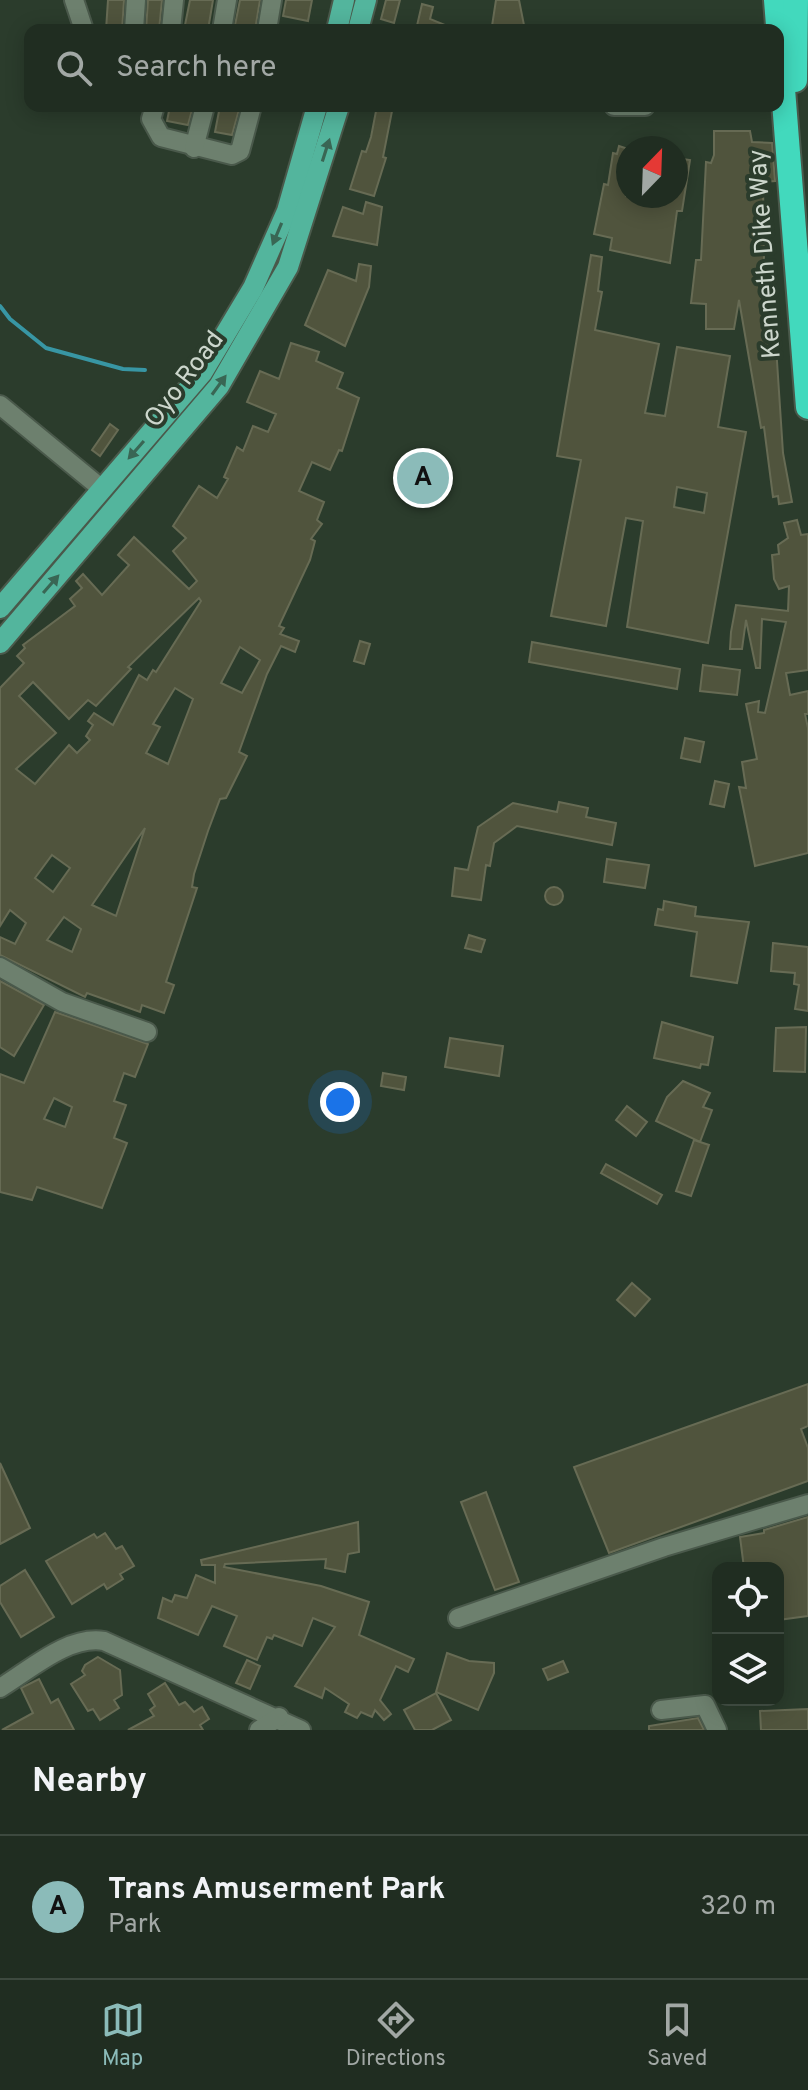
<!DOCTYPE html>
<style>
:root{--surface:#202d21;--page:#28352a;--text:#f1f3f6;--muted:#a2a8a5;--line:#3d493f;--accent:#8bbbb9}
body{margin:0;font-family:Overpass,sans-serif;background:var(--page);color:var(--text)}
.controls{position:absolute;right:24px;bottom:24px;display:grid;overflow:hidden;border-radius:16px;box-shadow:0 4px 20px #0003}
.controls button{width:72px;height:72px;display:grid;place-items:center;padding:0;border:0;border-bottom:2px solid var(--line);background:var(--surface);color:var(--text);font:40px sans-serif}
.compass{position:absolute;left:616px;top:136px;width:72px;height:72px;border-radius:50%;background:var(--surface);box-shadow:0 4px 20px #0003;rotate:23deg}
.you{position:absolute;left:340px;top:1102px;width:28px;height:28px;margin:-20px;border:6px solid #fff;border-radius:50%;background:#1a73e8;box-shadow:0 0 0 12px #1a73e833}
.badge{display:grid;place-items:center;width:52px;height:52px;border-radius:50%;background:var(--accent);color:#111;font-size:26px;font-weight:700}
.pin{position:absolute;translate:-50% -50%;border:4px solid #fff;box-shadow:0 2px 8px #0006}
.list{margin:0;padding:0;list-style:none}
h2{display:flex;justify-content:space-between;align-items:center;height:104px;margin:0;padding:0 32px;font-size:34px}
h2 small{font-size:26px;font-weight:400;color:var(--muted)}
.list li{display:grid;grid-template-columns:52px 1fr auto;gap:24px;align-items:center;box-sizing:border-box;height:144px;padding:0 32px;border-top:2px solid var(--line)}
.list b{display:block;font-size:30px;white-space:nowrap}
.list p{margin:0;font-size:26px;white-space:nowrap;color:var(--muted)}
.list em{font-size:26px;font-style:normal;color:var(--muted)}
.icon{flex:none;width:44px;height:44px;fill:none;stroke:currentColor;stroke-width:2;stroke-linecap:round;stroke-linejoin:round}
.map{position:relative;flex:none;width:808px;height:1730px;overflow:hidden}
.search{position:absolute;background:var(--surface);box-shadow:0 4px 20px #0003;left:24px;right:24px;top:24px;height:88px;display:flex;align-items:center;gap:20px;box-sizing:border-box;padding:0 28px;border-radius:16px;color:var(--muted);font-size:30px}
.sheet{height:248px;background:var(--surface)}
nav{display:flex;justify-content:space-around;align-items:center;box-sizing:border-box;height:112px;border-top:2px solid var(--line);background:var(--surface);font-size:22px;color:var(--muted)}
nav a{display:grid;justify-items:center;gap:4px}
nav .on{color:var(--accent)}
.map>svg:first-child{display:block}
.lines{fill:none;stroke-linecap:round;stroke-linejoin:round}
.stream{stroke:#3896a4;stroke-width:4}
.building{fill:#50543d;stroke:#676b54;stroke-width:2;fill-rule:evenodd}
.minor-casing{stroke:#4a594b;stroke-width:22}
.major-casing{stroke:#4a594b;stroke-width:24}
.highway-casing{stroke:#4a594b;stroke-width:28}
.minor{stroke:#6d806e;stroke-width:18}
.major{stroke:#53b59d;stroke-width:20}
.highway{stroke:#42d9bd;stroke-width:24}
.oneway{fill:#396654}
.labels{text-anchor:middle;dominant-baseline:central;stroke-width:8;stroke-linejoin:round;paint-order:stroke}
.street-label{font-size:26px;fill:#ccd6cc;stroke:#2b3c2c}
</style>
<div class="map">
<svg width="808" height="1730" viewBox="0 0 808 1730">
<rect width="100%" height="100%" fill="#2b3c2c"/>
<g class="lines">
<polyline class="stream" points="0,306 10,319 46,348 123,369 145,370"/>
</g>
<g class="building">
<polygon points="108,0 124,0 122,30 106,30"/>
<polygon points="148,0 162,0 159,30 146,30"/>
<polygon points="190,0 213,0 208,30 184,30"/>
<polygon points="240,0 260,0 255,30 234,30"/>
<polygon points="286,0 312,0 308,21 283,16"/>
<polygon points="386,0 400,0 394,23 381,19"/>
<polygon points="496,0 519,0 524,25 518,30 492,26"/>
<polygon points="422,4 433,7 430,19 457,30 416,30"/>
<polygon points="170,106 193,106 188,125 167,121"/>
<polygon points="220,106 240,106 232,135 215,132"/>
<polygon points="377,106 393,106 383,157 386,158 374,196 350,189 362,151 366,152 371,137"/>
<polygon points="714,131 750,131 752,142 772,143 775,181 763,182 764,260 767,298 772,297 774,311 772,347 776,346 783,453 792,502 779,504 778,496 773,497 764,427 761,428 739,300 734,329 706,329 706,304 691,303 696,260 701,260 706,162 711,163 714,155"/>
<polygon points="619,146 628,149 626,196 676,196 676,158 690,160 682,211 677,211 670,263 610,250 612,238 594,234 604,184 608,185 613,153 617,154"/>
<polygon points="366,202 382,207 377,245 333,236 343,207 363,214"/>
<path d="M591 255 602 257 598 291 602 292 595 330 659 344 645 413 665 416 677 347 730 356 718 427 746 432 708 643 627 627 643 521 626 518 606 626 551 616 581 460 557 456ZM677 487 707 493 704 513 674 507Z"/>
<polygon points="359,264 371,266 369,287 345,346 305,325 328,270 356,281"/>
<path d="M291 343 319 352 316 361 343 373 337 388 359 398 342 451 339 450 330 470 312 462 299 491 324 502 317 520 322 524 311 539 315 541 310 560 279 626 284 628 280 634 299 641 295 652 281 646 267 674 239 752 247 756 226 798 220 799 208 831 194 874 192 887 197 888 166 982 174 985 164 1013 142 1005 140 1012 87 993 85 997 0 955V937L15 944 26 923 10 910 0 926V688L24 663 17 656 25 648 23 645 75 606 70 599 82 588 76 581 83 574 102 595 129 565 118 555 134 537 189 589 197 581 173 551 186 538 173 526 199 486 217 498 228 479 224 477 237 447 243 451 253 426 268 432 276 414 247 402 260 371 279 379ZM199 598 201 601 156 672 153 670 147 680 139 675 113 725 94 713 88 721 93 725 86 736 90 740 77 753 69 745 35 784 16 769 56 733 19 696 33 682 69 719 88 700 96 706 131 669 128 667ZM240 647 260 660 242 693 221 683ZM175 688 193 699 168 764 146 753 160 727 153 724ZM145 828 116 916 92 905ZM52 855 70 868 53 892 35 878ZM64 917 81 929 72 952 47 940Z"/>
<polygon points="110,424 118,430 100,456 92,450"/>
<polygon points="797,520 801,535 808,534 808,670 786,673 790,695 808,691 808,714 805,714 808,728 808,853 755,866 739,787 746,788 742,762 757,759 746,704 759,701 758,712 765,713 786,622 762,619 760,668 756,668 746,620 742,649 730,649 731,632 736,605 788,611 789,586 779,589 774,579 772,555 779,554 778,545 788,538 784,523"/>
<polygon points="360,641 370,644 364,664 354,661"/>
<polygon points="532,642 680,669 677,689 529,662"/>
<polygon points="703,665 740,670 737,695 700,691"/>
<polygon points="685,738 704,742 700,762 681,758"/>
<polygon points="715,781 729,784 724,807 710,804"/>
<polygon points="559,802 588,808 586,817 616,823 612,845 517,826 494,843 490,866 486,865 481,900 452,896 455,868 468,870 478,827 513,803 557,812"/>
<polygon points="607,859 649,865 645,888 604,882"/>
<circle cx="554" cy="896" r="9"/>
<polygon points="664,901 696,907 695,916 749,922 737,983 691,976 697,932 655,925 658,909 663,910"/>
<polygon points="469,935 485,940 481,952 465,948"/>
<polygon points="773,943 808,947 808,1011 795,1009 799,985 794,984 795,973 771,971"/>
<polygon points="0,981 44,1005 14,1056 0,1047"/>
<path d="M55 1012 148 1044 135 1077 124 1073 114 1101 126 1105 114 1138 127 1143 102 1208 37 1187 32 1200 0 1192V1074L24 1083ZM54 1098 72 1107 65 1127 44 1119Z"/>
<polygon points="662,1022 713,1037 708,1065 701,1064 700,1068 654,1058"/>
<polygon points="806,1027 805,1072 774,1071 776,1028"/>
<polygon points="450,1038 503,1046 499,1076 445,1067"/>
<polygon points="383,1073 406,1077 404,1090 381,1086"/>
<polygon points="683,1081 710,1093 703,1107 712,1110 700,1142 656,1121 667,1097"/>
<polygon points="627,1106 647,1122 636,1136 616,1120"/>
<polygon points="694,1140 709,1145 691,1196 676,1191"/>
<polygon points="606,1164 662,1195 657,1204 601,1173"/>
<polygon points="632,1283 650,1299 635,1316 617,1300"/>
<polygon points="808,1384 808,1426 801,1429 808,1448 808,1481 609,1553 574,1467"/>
<polygon points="0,1463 30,1528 0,1544"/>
<polygon points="486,1492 519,1582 495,1590 461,1502"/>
<polygon points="808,1517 808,1616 778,1620 778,1568 744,1568 740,1537 764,1533 764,1530"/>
<polygon points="358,1522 359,1552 348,1554 345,1572 325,1568 326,1559 225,1564 224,1567 321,1586 369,1602 359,1635 414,1659 408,1672 396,1666 380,1700 391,1714 384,1720 375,1710 372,1717 361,1712 357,1718 345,1712 349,1704 325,1688 322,1698 295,1686 335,1627 313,1618 302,1646 274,1635 272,1639 267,1637 257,1660 224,1646 237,1616 212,1606 198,1635 158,1618 163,1598 172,1602 175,1595 187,1598 196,1575 215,1583 215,1565 202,1565 201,1560"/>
<polygon points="105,1533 116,1549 122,1546 134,1566 120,1574 123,1579 107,1589 104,1584 72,1604 46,1561 94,1534 97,1538"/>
<polygon points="25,1570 54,1617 21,1637 0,1602 0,1586"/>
<polygon points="447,1653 469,1661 494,1663 494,1673 478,1710 436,1692"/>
<polygon points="98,1657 120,1670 122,1695 114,1700 119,1708 100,1720 93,1709 88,1711 71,1684 85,1675 82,1671 85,1665"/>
<polygon points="247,1660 260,1666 250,1689 236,1683"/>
<polygon points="563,1661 568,1672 548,1680 543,1669"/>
<polygon points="39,1679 51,1703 58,1699 74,1730 2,1730 33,1713 21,1688"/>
<polygon points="165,1683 179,1705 185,1702 194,1712 202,1707 209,1719 200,1725 203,1730 128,1730 154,1716 150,1710 155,1706 148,1694"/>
<polygon points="436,1693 451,1720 432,1730 415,1730 404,1710"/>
<polygon points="808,1709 808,1730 761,1730 760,1711"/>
<polygon points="698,1718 704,1730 649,1730 649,1726"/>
</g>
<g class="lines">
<defs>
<g id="minor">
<polyline points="74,0 84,30"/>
<polyline points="134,30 136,0"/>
<polyline points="171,30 174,0"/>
<polyline points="222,30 227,0"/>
<polyline points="267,30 272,0"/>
<polyline points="155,106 151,119 161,137 232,155 240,151 252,106"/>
<polyline points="614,106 645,106"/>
<polyline points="194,148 205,106"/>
<polyline points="0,405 102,489"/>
<polyline points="0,967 62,1002 147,1032"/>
<polyline points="458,1618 664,1547 808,1504"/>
<path d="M0 1688C30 1670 68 1635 104 1641L301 1730"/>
<polyline points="661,1710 705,1705 717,1730"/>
<polyline points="259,1730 279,1717"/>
</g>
<g id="major">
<polyline points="337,30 344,0"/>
<polyline points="358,30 366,0"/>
<polyline points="0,608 202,373 253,288 287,211 317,106"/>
<polyline points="0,643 219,386 288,267 339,106"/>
</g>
<g id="highway">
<polyline points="776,0 808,407"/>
<polyline points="795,80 796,0"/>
</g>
</defs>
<use href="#minor" class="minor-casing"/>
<use href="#major" class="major-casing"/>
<use href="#highway" class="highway-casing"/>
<use href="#minor" class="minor"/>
<use href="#major" class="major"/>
<use href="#highway" class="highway"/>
</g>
<defs><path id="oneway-solid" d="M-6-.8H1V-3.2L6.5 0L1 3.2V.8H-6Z" transform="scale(2)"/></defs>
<g class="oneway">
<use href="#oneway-solid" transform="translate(326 150) rotate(-72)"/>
<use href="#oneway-solid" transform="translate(277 234) rotate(113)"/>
<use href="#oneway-solid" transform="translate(219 385) rotate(-54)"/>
<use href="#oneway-solid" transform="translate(136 450) rotate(131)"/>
<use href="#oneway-solid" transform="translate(51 584) rotate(-49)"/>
</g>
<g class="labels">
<g class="street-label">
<text transform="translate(766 254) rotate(-94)">Kenneth Dike Way</text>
<text transform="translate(185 380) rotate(-53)">Oyo Road</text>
</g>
</g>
</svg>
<div class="controls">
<button><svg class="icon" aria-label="locate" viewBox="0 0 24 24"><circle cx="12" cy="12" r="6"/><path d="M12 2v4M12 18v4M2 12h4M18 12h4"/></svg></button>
<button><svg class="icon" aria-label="layers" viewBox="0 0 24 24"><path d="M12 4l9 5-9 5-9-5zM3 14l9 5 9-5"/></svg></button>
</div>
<svg class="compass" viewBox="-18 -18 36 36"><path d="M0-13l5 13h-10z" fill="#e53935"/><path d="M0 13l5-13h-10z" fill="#a2a8a5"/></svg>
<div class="you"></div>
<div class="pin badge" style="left:423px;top:478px">A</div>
<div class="search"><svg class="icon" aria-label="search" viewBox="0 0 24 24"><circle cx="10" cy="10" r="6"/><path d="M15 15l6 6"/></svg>Search here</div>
</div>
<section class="sheet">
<h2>Nearby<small></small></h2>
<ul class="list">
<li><span class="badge">A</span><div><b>Trans Amuserment Park</b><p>Park</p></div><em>320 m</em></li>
</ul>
</section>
<nav>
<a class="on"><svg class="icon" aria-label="map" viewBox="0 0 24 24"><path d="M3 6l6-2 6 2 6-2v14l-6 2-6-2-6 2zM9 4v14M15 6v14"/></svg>Map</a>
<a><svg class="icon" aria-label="directions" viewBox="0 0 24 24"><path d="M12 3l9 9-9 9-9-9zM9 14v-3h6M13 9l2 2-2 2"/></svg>Directions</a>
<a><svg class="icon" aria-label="saved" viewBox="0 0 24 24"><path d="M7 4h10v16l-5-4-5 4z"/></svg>Saved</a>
</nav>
